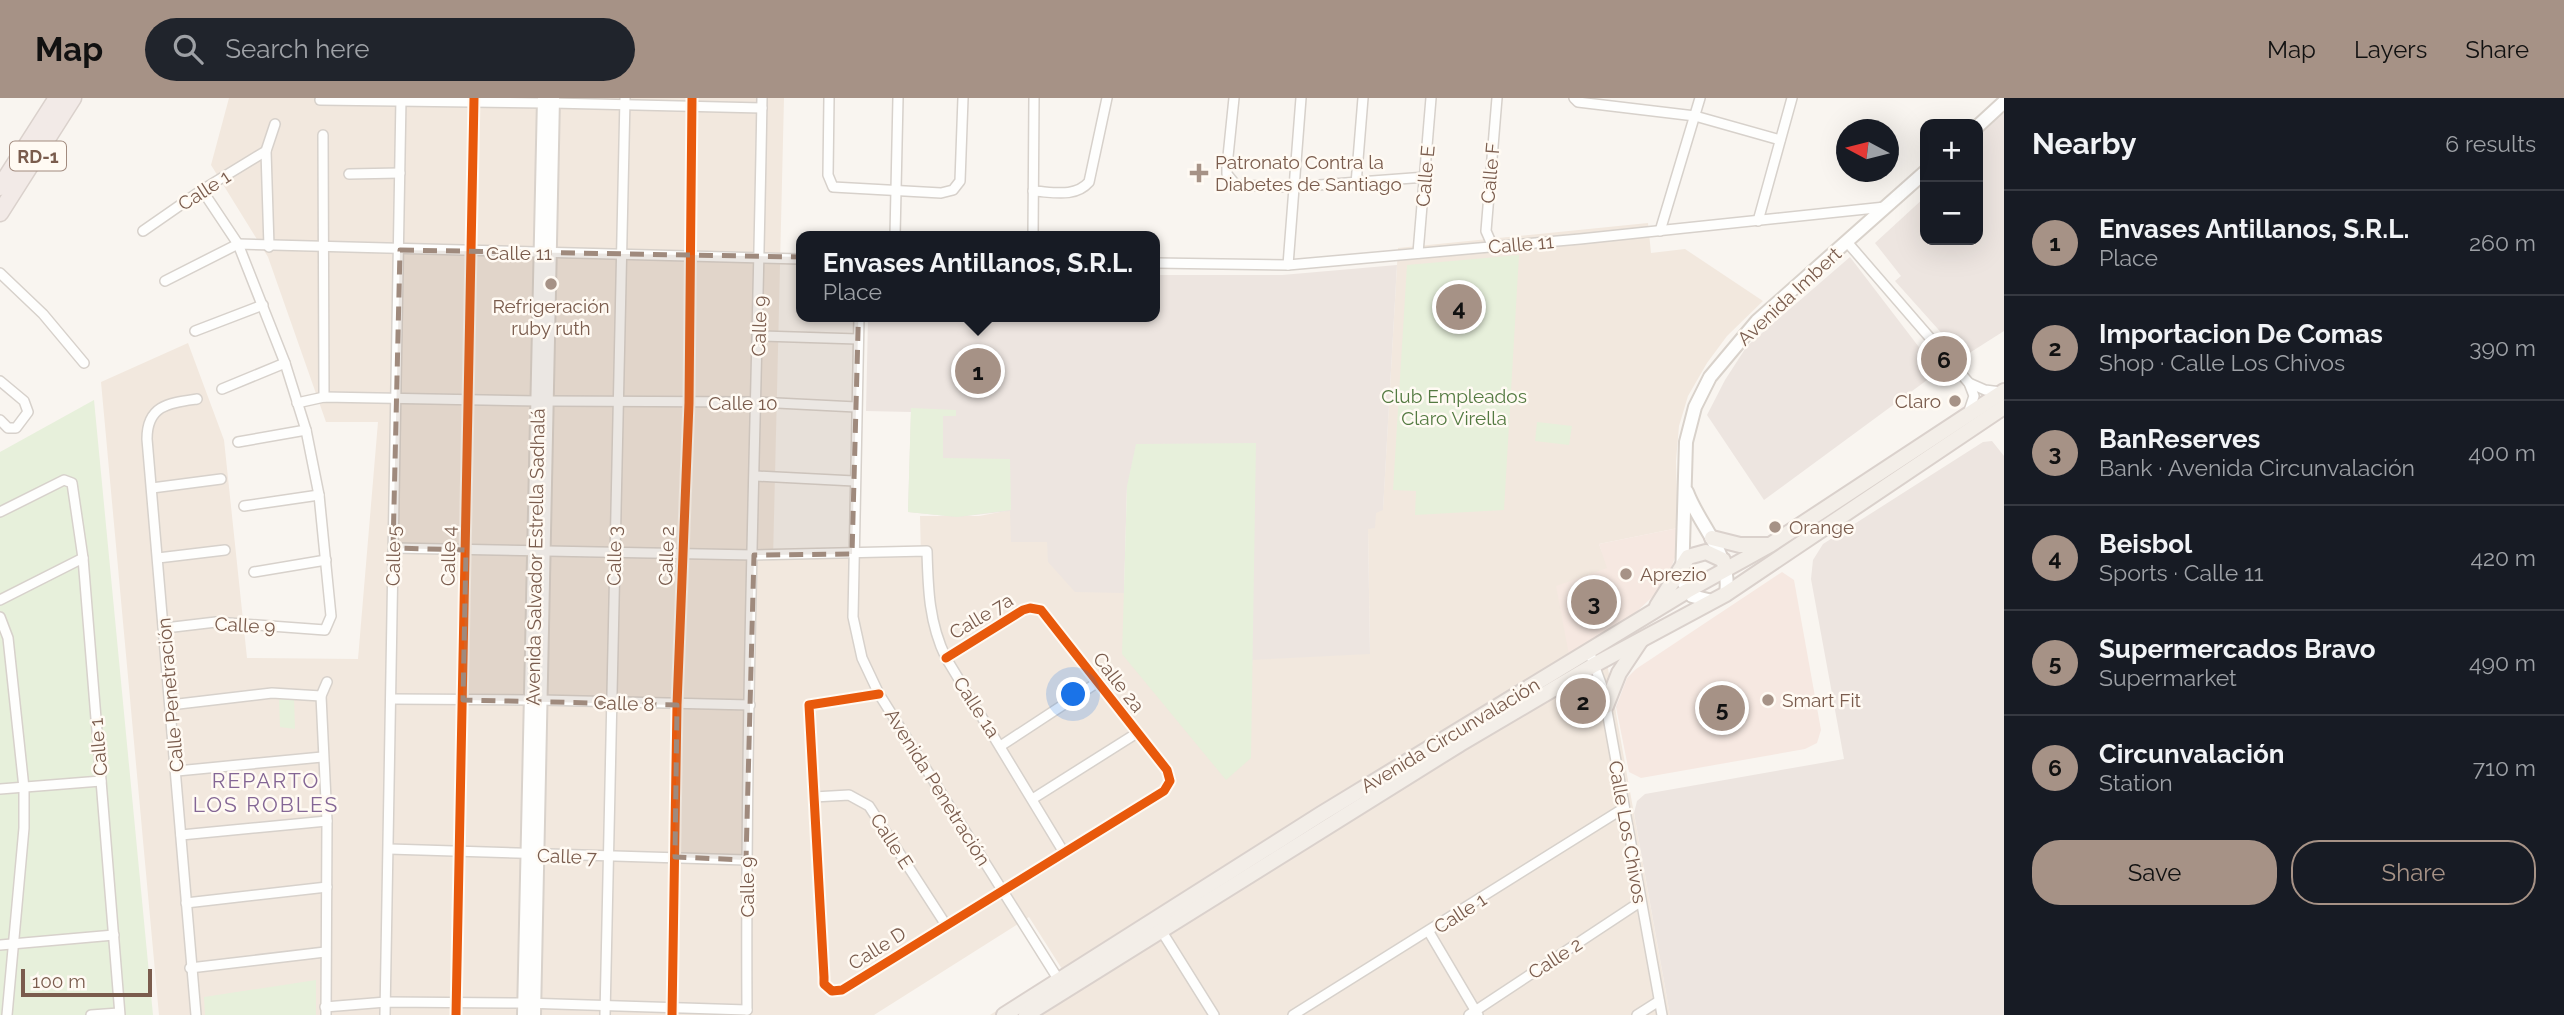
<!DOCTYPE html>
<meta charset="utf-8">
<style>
:root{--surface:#171b24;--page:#20242c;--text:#f1f3f6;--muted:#9ea1a6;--line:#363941;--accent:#a69286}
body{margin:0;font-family:Raleway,sans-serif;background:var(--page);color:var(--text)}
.controls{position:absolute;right:21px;top:21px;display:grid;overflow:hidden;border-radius:14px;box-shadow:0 7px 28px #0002}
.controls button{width:63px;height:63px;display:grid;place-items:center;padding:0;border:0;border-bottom:2px solid var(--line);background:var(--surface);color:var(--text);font:35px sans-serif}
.compass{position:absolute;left:1836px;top:21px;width:63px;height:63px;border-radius:50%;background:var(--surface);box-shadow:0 7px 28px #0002;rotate:277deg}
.scale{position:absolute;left:21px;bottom:18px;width:131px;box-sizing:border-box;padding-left:7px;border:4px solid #7a5c4d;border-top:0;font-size:19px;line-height:24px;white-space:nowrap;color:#7a5c4d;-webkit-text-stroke:5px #fffaf3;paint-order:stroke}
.you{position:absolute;left:1074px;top:597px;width:24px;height:24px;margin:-18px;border:5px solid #fff;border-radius:50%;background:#1a73e8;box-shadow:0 0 0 10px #1a73e833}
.badge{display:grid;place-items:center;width:46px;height:46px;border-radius:50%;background:var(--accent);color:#111;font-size:23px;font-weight:700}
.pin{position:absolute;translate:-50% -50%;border:4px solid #fff;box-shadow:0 2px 7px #0006}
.popup{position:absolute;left:796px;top:133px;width:364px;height:91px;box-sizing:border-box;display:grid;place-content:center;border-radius:14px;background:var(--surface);filter:drop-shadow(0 2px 5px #0005);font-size:23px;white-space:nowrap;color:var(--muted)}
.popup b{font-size:26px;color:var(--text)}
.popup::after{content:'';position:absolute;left:50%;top:100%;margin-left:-14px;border:14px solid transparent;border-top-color:var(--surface)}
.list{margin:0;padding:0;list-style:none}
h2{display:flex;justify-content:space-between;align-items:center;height:91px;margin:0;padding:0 28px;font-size:30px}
h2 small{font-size:23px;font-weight:400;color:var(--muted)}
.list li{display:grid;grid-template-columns:46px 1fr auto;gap:21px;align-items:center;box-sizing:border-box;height:105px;padding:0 28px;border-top:2px solid var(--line)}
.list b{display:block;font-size:26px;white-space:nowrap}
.list p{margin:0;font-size:23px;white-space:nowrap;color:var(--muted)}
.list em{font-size:23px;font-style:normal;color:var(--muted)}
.actions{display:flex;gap:14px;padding:21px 28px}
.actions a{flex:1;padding:16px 0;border:2px solid var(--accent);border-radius:28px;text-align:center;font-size:24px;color:var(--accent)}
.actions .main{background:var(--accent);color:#111}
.icon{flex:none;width:38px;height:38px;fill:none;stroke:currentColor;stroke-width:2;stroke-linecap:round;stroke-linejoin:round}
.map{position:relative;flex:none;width:2004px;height:917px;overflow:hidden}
header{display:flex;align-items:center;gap:42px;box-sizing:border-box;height:98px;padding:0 35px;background:var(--accent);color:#111}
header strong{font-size:33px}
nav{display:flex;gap:38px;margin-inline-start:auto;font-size:24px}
.search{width:490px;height:63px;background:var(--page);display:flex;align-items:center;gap:18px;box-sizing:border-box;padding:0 24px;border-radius:38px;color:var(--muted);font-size:26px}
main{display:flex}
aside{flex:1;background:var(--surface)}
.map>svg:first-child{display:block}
.residential{fill:#f2e8de}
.commercial{fill:#f6e8e1}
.industrial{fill:#ede5e0}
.green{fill:#e7f0db}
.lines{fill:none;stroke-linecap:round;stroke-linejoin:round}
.minor-casing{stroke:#d7d1cb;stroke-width:12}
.secondary-casing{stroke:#d9d2cb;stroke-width:16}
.primary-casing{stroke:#dad1cc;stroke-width:18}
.motorway-casing{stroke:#dad1cc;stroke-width:19}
.minor{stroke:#fefefd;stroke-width:9}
.secondary{stroke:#fefefd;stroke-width:12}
.primary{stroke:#f3eee8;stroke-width:14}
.motorway{stroke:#f2eae7;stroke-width:16}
.cycleway-casing{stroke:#fffaf3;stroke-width:13}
.cycleway{stroke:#e8590c;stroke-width:9}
.marked{fill:#9f8a7d;fill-opacity:0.2;stroke:#9f8a7d;stroke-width:5;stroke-dasharray:14 9;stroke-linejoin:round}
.poi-dot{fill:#a69286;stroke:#fffaf3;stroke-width:2.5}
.labels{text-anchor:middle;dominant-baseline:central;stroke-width:5;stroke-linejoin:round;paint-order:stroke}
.shield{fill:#fffaf3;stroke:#a28b7f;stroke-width:2}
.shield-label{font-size:18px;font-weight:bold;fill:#7a5c4d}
.poi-label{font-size:19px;fill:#7a5c4d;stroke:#fffaf3;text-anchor:start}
.street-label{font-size:19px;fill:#7a5c4d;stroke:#fffaf3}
.park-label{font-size:19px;fill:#537a41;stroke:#fffaf3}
.neighbourhood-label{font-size:21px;letter-spacing:2px;fill:#846695;stroke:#fffaf3}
</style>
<header>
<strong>Map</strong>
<div class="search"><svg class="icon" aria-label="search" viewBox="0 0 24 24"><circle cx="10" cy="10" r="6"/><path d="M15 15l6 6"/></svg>Search here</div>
<nav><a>Map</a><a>Layers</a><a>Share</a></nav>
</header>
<main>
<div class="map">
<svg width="2004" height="917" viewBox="0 0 2004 917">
<rect width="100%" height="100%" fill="#f9f5f0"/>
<polygon class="residential" points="229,0 784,0 773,461 921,459 920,418 979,418 1011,412 1048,444 1124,494 1370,556 1368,431 1376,414 1383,411 1398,150 1648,125 1651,155 1685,151 1763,203 1727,238 1707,265 1688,298 1679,328 1676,363 1678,430 1599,446 1608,470 1602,537 1670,917 990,917 1062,871 1029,819 874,917 159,917 101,284 188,245 224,342 247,560 358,561 378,324 326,324 268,159 211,67"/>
<g class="commercial">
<polygon points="1678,430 1676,457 1664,488 1633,517 1569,557 1556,488 1607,470 1599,446"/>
<polygon points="1782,474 1794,482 1821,632 1817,645 1805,651 1641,680 1629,674 1616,609 1627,580 1636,571"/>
</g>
<g class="industrial">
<polygon points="2004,15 2004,233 1963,259 1895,183 1901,178 1875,145 1925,99 1925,142 1978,142 1978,39"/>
<polygon points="1850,159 1938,274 1764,402 1707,317 1725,282 1747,248"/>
<polygon points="1397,167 1383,412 1376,415 1375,430 1368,431 1370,556 1251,562 1255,345 1127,388 1124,495 1075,494 1048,464 1047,444 1011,444 1010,413 957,419 908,414 911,314 866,313 868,219 1155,219 1155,177 1282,177"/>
<polygon points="1992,343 2004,358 2004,917 1670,917 1634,715 1637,703 1645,696 1844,661 1811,481 1813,462 1823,446 1983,344"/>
</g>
<g class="green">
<polygon points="1519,157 1504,412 1415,417 1416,393 1393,392 1407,167"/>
<polygon points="94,302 153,917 0,917 0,354"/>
<polygon points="911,310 956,312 956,318 943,318 943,360 1010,361 1011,412 957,419 908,414"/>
<polygon points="1537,324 1572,328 1569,347 1535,343"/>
<polygon points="1256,345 1251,660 1226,682 1122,556 1127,388 1136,346"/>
<polygon points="294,600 295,631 280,629 279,601"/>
<polygon points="316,882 316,917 205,917 204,899"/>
</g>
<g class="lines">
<defs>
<g id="minor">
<polyline points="829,0 828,77 833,89 941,95 953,92 960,83 963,0"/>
<polyline points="1234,0 1227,68 1227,76 1236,87 1292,89 1426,79"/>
<polyline points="1574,0 1578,4 1695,18 1780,42"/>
<polyline points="320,2 544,5"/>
<polyline points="553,5 762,10"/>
<polyline points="323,37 324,299"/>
<polyline points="349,76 400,75"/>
<polyline points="1356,86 1363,0"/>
<path d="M1033 93C1053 94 1075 100 1089 84L1107 0"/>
<polyline points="1758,123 1792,0"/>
<polyline points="143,133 202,92 266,53"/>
<polyline points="1660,133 1700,0"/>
<polyline points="895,138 898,0"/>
<polyline points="1033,138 1034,0"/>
<polyline points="1847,144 1969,285 1974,298 1969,313"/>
<polyline points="269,149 266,53 275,26"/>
<polyline points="1493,149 1486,133 1497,0"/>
<polyline points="1418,155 1431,0"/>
<polyline points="1155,165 1288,167 1580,141 1885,109"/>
<polyline points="1288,167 1301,0"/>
<polyline points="0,175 43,216 84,265"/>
<polyline points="165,183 238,146 801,161"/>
<polyline points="859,219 853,519 862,560 879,596 1060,884"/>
<polyline points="195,233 263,207"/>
<polyline points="759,238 858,241"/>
<polyline points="0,283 24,303 28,314 16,330 8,330 0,322"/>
<polyline points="1969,285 1985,292 2001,294"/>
<polyline points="222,291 285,265"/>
<polyline points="547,303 756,304 856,309"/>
<polyline points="297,305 324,299 538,303"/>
<polyline points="238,344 306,332"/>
<polyline points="756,378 854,383"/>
<polyline points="152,390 221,381"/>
<polyline points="244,408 319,397"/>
<polyline points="0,414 64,382 72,385 83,460 120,917"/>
<path d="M393 450 754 457 927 453C928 491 929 525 946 560L1063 753"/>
<polyline points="158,460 225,452"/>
<polyline points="254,474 326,462"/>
<polyline points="0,502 83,460"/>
<polyline points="0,519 8,540 24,690 24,730 7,917"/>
<polyline points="165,530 216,524 325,532 331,518 319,397 306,332 285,265 238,146 202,92"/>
<polyline points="1589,553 1603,591 1662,917"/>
<polyline points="879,596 809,607 824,879 824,886 832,893 842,892 1164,693 1170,683 1167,672 1041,512 1030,510 1023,512 946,560"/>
<polyline points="391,601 532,602"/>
<polyline points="541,602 750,607"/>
<polyline points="170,607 272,595 321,598"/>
<polyline points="1002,647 1098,584"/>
<polyline points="177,673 322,659"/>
<polyline points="0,691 101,683"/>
<polyline points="814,699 849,697 869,708 946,827"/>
<polyline points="1034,700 1137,635"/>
<polyline points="181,737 327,723"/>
<polyline points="389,751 746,762"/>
<polyline points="186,805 327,789"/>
<polyline points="1159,829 1214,917"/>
<polyline points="1429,834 1478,917"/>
<polyline points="0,847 114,837"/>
<polyline points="190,870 325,854"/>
<polyline points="325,909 386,904 524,905 747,912"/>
<path d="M747 912C745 608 757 304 762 0"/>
<polyline points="91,917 119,915"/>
<path d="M196 917 147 341C147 307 169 305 197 301"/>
<polyline points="326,917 327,723 321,598 327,584"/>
<polyline points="385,917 401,0"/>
<polyline points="456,917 474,0"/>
<polyline points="605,917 625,0"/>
<polyline points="672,917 677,607 689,305 692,0"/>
<polyline points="1293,917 1624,710"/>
<polyline points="1469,917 1640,804"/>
<polyline points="1637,917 1659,903"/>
</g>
<g id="secondary">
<polyline points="1978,28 2004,4"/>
<path d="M1687 394C1700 429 1732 457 1726 496"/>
<polyline points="1712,503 1692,498 1682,482 1686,344 1695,309 1710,279 1757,223 1925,74"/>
<polyline points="524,917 544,0"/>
<polyline points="534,917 553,0"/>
</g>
<g id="primary">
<polyline points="1712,440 1740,447 1768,447"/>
<polyline points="1657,508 1688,459 1706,454 1723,462"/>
<polyline points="1606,608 1619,575 1641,542"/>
<polyline points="1004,917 1321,716 1687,493 1770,447 2004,293"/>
<polyline points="1026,917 1460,646 1594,567 1726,496 2004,309"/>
</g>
<g id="motorway">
<polyline points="0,89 57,0"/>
<polyline points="0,115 73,0"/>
</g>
</defs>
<use href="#minor" class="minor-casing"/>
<use href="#secondary" class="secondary-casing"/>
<use href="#primary" class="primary-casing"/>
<use href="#motorway" class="motorway-casing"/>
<use href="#minor" class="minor"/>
<use href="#secondary" class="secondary"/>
<use href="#primary" class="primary"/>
<use href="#motorway" class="motorway"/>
<defs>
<g id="cycleway">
<polyline points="879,596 809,607 824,879 824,886 832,893 842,892 1164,693 1170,683 1167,672 1041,512 1030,510 1023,512 946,560"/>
<polyline points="456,917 474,0"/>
<polyline points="672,917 677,607 689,305 692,0"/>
</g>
</defs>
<use href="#cycleway" class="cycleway-casing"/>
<use href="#cycleway" class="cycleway"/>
</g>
<path class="marked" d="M400 152 860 160 852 456 754 457 746 762 675 759 677 607 463 602 466 452 393 450Z"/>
<g class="poi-dot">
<path d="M1195.5 64.5h7v7h7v7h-7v7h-7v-7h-7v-7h7z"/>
<circle cx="551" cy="186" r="7"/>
<circle cx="1955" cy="303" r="7"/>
<circle cx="1775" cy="429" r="7"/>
<circle cx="1626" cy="476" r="7"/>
<circle cx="1768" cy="602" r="7"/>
</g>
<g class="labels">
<rect class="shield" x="10" y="43.5" width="56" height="29" rx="5"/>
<g class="shield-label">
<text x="38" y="58">RD-1</text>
</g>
<g class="poi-label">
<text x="1215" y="64">Patronato Contra la<tspan x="1215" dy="22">Diabetes de Santiago</tspan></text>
<text x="551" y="208" text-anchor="middle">Refrigeración<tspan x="551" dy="22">ruby ruth</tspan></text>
<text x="1941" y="303" text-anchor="end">Claro</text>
<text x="1789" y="429">Orange</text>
<text x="1640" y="476">Aprezio</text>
<text x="1782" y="602">Smart Fit</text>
</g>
<g class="street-label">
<text transform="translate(1490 75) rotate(-85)">Calle F</text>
<text transform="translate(1425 78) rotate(-85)">Calle E</text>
<text transform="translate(204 92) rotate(-33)">Calle 1</text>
<text transform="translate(1521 146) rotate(-5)">Calle 11</text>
<text x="519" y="155">Calle 11</text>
<text transform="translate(1789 198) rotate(-43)">Avenida Imbert</text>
<text transform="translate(759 228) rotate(-88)">Calle 9</text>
<text x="743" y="305">Calle 10</text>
<text transform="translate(393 458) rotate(-89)">Calle 5</text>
<text transform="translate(448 458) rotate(-89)">Calle 4</text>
<text transform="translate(614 458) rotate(-89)">Calle 3</text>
<text transform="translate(666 458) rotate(-88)">Calle 2</text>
<text transform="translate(535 459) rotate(-89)">Avenida Salvador Estrella Sadhalá</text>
<text transform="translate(981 518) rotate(-31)">Calle 7a</text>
<text transform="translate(245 527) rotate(3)">Calle 9</text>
<text transform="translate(1119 584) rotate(52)">Calle 2a</text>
<text transform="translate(170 597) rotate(-95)">Calle Penetración</text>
<text transform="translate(624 605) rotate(2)">Calle 8</text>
<text transform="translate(977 609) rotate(57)">Calle 1a</text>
<text transform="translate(1450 637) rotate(-31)">Avenida Circunvalación</text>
<text transform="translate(98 649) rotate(-95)">Calle 1</text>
<text transform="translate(938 689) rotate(58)">Avenida Penetración</text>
<text transform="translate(1628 734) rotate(80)">Calle Los Chivos</text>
<text transform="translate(892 743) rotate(57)">Calle E</text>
<text transform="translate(567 758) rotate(2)">Calle 7</text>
<text transform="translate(747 789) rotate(-90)">Calle 9</text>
<text transform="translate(1460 815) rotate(-33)">Calle 1</text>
<text transform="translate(877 850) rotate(-32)">Calle D</text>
<text transform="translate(1555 860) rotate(-33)">Calle 2</text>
</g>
<g class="park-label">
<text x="1454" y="298">Club Empleados<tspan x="1454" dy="22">Claro Virella</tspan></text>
</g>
<g class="neighbourhood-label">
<text x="266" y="682">REPARTO<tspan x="266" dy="24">LOS ROBLES</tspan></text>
</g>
</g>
</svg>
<div class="controls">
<button>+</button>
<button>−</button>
</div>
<svg class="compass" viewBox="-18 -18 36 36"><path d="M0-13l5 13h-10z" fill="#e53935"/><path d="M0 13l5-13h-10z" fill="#9ea1a6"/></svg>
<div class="scale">100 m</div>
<div class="you"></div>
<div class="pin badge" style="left:978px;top:273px">1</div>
<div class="popup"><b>Envases Antillanos, S.R.L.</b>Place</div>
<div class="pin badge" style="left:1583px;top:603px">2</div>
<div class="pin badge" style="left:1594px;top:504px">3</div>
<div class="pin badge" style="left:1459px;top:209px">4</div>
<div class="pin badge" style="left:1722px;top:610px">5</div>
<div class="pin badge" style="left:1944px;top:261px">6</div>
</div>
<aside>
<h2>Nearby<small>6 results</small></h2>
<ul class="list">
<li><span class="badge">1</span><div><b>Envases Antillanos, S.R.L.</b><p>Place</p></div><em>260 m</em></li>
<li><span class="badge">2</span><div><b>Importacion De Comas</b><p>Shop · Calle Los Chivos</p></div><em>390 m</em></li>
<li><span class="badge">3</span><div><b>BanReserves</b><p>Bank · Avenida Circunvalación</p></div><em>400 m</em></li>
<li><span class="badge">4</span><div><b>Beisbol</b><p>Sports · Calle 11</p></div><em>420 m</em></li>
<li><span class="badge">5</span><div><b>Supermercados Bravo</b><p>Supermarket</p></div><em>490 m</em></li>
<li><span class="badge">6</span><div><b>Circunvalación</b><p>Station</p></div><em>710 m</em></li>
</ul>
<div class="actions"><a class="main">Save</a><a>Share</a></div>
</aside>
</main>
